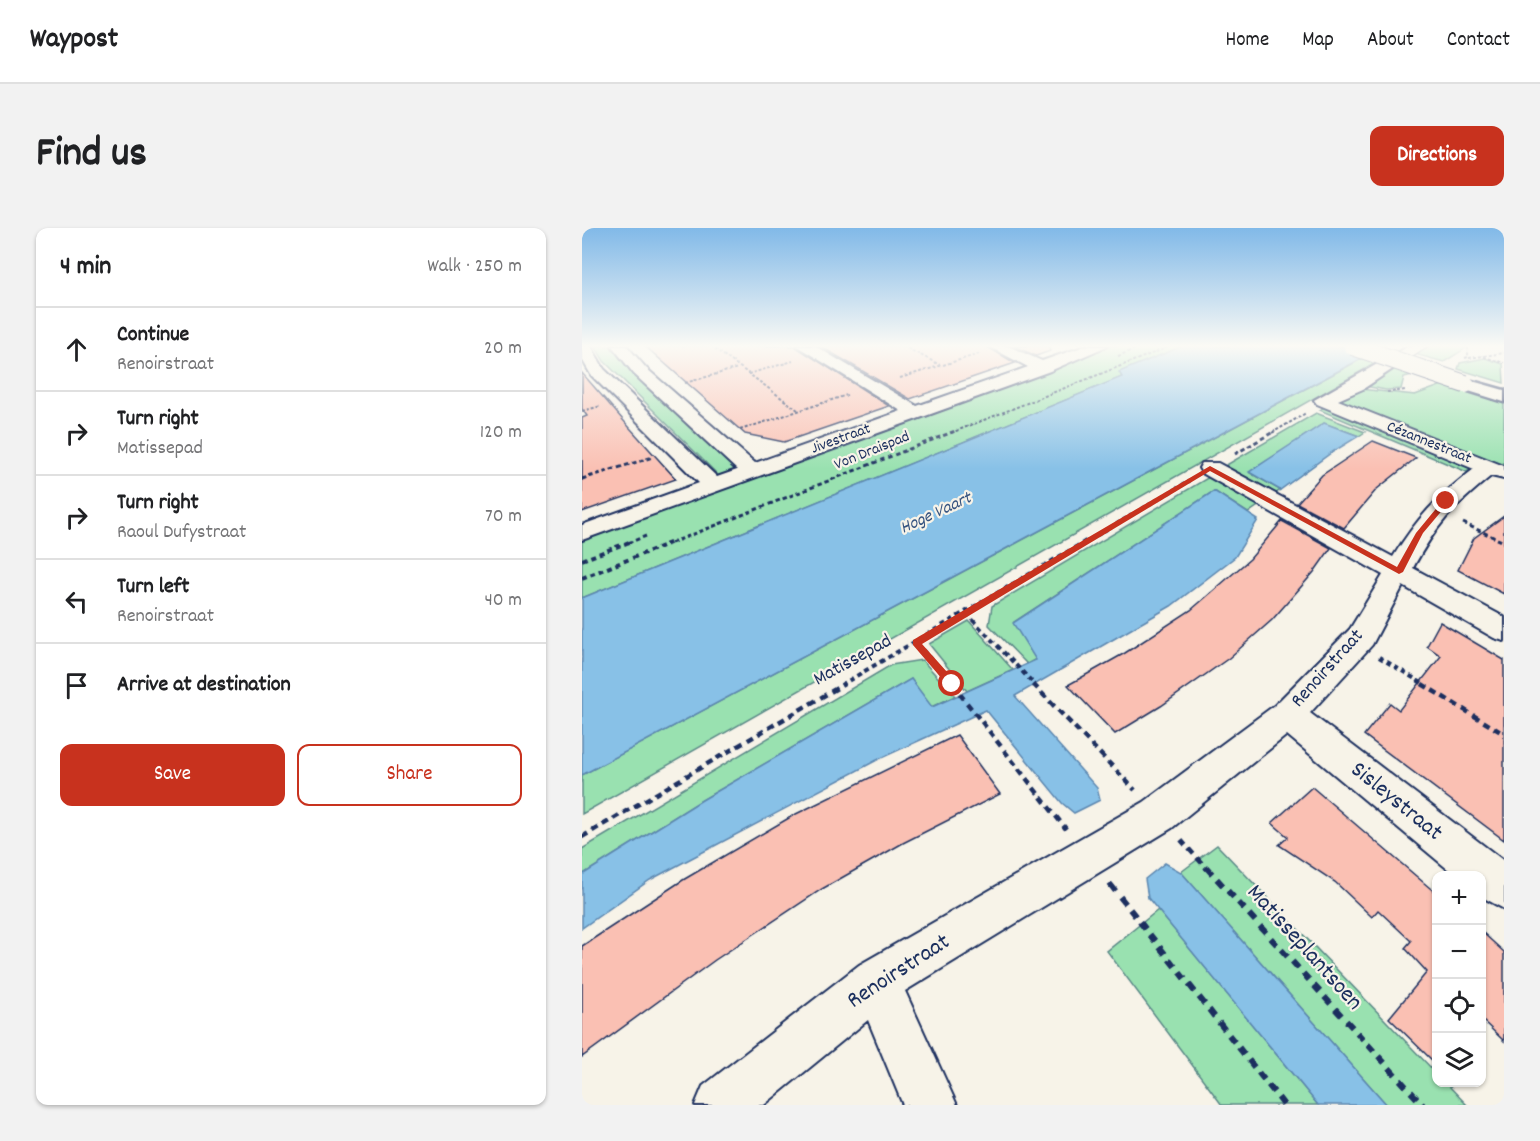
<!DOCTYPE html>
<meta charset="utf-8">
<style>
:root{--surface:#fff;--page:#f2f2f2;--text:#202124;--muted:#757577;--line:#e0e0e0;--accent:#c8321e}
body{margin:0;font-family:Dekko,sans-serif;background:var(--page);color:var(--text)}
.controls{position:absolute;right:18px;bottom:18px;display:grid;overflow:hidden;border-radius:12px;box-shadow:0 2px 4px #0004}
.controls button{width:54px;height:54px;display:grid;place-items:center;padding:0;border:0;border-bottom:2px solid var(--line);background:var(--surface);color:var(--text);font:30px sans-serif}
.stop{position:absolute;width:18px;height:18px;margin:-14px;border:4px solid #c8321e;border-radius:50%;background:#fff}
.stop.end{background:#c8321e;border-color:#fff;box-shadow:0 2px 6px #0008}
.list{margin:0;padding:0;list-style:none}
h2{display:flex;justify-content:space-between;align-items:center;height:78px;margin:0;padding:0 24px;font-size:26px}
h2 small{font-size:20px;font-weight:400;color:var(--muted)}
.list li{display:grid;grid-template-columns:39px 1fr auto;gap:18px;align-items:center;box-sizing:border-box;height:84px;padding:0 24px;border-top:2px solid var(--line)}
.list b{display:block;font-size:22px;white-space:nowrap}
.list p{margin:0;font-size:20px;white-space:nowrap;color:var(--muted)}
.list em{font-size:20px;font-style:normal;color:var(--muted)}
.actions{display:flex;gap:12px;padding:18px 24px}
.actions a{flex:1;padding:14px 0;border:2px solid var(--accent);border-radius:12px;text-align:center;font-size:21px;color:var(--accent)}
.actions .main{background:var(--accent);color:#fff}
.icon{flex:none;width:33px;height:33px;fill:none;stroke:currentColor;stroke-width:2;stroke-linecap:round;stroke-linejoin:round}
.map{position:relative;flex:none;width:922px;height:877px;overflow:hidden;border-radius:12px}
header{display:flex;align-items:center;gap:36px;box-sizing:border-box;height:84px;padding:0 30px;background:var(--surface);border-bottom:2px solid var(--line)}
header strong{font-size:28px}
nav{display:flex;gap:33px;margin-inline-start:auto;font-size:21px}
.intro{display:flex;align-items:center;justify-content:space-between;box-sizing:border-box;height:144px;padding:0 36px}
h1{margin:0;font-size:42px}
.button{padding:15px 27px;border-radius:12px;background:var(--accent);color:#fff;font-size:21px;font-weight:700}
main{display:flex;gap:36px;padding:0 36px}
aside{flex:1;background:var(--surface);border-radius:12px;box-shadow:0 2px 4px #0004}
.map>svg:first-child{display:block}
.green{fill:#99e1b0;stroke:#5a8887;stroke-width:1.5}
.water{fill:#88c1e7;stroke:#5c87b0;stroke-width:1.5}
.building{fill:#fac0b3;stroke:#1b2f5e;stroke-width:1.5}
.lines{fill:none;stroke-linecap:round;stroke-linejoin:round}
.street-casing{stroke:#1b2f5e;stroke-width:4}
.secondary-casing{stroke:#1b2f5e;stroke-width:5}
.path-far4{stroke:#1b2f5e;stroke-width:2;stroke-dasharray:3 2;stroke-linecap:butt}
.path-far3{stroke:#1b2f5e;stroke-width:3;stroke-dasharray:4.5 3;stroke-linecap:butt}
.path-far2{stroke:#1b2f5e;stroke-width:4;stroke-dasharray:5 4;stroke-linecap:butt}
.path-far1{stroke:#1b2f5e;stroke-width:4.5;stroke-dasharray:7 5;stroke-linecap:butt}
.path{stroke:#1b2f5e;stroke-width:6;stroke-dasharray:9 7;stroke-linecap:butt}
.street{fill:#f7f3e8;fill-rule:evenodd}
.secondary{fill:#f7f3e8;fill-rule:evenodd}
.secondary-bridge-casing{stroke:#1b2f5e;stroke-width:20;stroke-linecap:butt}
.secondary-bridge{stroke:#f7f3e8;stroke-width:18}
.route{fill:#c8321e}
.labels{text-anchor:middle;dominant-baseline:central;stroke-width:4.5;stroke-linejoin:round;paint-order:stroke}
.far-street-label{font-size:16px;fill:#1b2f5e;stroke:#f7f3e8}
.far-water-label{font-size:18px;font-style:italic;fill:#365480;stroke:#f7f3e8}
.street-label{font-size:20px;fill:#1b2f5e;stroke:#f7f3e8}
.near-street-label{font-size:24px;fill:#1b2f5e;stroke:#f7f3e8}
</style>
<header>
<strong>Waypost</strong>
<nav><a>Home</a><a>Map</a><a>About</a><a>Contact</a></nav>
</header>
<div class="intro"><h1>Find us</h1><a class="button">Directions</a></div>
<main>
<aside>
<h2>4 min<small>Walk · 250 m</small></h2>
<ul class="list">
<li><svg class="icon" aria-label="ahead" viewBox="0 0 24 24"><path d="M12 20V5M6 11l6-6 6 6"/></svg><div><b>Continue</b><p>Renoirstraat</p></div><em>20 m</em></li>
<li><svg class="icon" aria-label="right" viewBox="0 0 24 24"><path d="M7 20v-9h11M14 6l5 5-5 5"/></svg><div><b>Turn right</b><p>Matissepad</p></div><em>120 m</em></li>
<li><svg class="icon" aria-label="right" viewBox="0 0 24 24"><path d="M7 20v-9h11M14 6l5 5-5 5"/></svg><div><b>Turn right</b><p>Raoul Dufystraat</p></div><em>70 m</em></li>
<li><svg class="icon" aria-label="left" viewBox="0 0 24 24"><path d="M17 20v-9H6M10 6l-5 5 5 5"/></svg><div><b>Turn left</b><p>Renoirstraat</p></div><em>40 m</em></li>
<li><svg class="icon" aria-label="arrive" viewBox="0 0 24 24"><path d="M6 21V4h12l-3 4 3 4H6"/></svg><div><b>Arrive at destination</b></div></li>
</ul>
<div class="actions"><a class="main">Save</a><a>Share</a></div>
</aside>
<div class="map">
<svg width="922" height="877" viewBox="0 0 922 877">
<rect width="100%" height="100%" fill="#f7f3e8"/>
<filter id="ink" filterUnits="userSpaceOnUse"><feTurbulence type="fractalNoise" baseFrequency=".0167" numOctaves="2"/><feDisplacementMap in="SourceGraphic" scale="12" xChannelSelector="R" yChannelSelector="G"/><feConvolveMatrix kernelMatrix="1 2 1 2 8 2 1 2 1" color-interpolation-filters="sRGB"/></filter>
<g filter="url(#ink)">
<g class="green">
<polygon points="13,118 32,118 160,243 139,250 22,133"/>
<polygon points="528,118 601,118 538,144 540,149 0,370 0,312"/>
<polygon points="846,118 884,118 884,120 862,134 833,126"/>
<polygon points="785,128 799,132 0,586 0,547"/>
<polygon points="903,130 921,136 922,155 876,141 878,135"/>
<polygon points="815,138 838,145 822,149 819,161 804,162 783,158"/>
<polygon points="866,155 922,173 922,242 750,174 778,161 833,167"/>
<polygon points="746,176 892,237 885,244 738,182"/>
<polygon points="734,185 783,204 777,208 742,195 668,245 698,262 691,268 641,239"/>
<polygon points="627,249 679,276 666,285 632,263 432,394 454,431 445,436 407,397 410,378"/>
<polygon points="387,393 431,442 385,463 347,416"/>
<polygon points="340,432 373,468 349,479 329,451 120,572 0,647 0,621 309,437"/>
<polygon points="635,617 854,845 855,854 864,855 885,877 805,877 599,644"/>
<polygon points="576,682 736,877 640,877 525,723"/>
</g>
<g class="water">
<polygon points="601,118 803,118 0,547 0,370 540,149 537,144"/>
<polygon points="742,195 777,208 749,225 698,262 667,244"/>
<polygon points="632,263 676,292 653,329 589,378 433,468 515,560 518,572 492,585 480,575 404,482 297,531 68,652 0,700 0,647 120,572 329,451 350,479 454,432 431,395"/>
<polygon points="583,635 599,644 805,877 736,877 566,670 563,651"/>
</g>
<g class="building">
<polygon points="63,118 213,118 307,178 202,214 163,206"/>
<polygon points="238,118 404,118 433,135 328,171"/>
<polygon points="432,118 467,118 468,123 454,128"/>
<polygon points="0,145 48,200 94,251 0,284 0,190 5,188 0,181"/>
<polygon points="791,213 834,230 795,261 762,300 715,275 740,247"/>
<polygon points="922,288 922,366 876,342 892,310"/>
<polygon points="700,293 749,320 732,344 690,392 647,430 579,478 533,506 486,457 543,425 609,382 668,331"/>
<polygon points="858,394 922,432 922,612 782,507 808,475 817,482 859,428 845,418"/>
<polygon points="375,507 418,566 321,615 240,661 133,732 0,829 0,718 101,652 212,587"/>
<polygon points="730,559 855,666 855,837 807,790 845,744 823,720 829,713 796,682 790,689 753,654 697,617 706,609 690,595"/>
<polygon points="900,704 922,724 922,813 900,792"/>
</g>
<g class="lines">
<defs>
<g id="street">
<polygon points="0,118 9,118 22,141 135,249 155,242 52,146 30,118 45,118 64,140 173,235 319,183 215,118 233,118 335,178 446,139 406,118 426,118 460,133 503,118 525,118 468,143 0,312 0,297 117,255 9,147 0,131"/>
<path d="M827 118H845L781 161 756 172 922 238V251L909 248C870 280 855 296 831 340L922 389V413L912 410 821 358 790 417 728 485 922 633V681L900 669V648H874L705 507 590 600 323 763 375 877H321L286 792 182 877H113L121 858 277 737 562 574 693 477 768 401 801 347 620 245 617 240 620 235H636L811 329C835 290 855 269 892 241L735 176 732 172Z"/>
</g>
<polygon id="secondary" points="883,151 922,162 922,174 877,160 874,156"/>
</defs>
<use href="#street" class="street-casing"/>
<use href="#secondary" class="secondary-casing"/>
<g class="path-far4">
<polyline points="129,118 216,182"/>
<polyline points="321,118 358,137"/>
<polyline points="536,128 560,118"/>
<polyline points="902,129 922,135"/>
<polyline points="883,130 886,129 886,118"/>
<polyline points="887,130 922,125"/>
<polyline points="166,146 211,133"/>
<polyline points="318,150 397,126"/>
<polyline points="103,155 156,140"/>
<polyline points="805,164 824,162"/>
<polyline points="0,183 19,178"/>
<polyline points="158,202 265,167"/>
<polyline points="369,205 589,118"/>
<polyline points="690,205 724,185"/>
</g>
<g class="path-far3">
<polyline points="653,226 693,203"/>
<polyline points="0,251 71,229"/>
<polyline points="881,295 922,314"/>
<polyline points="46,315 64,308"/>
<polyline points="89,315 373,203"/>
<polyline points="502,315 607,253"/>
</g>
<g class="path-far2">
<polyline points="0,332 50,313"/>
<polyline points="0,350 93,313"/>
<polyline points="384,385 453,457"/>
<polyline points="334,415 371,457"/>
<polyline points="797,429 843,457"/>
<polyline points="259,457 504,313"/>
</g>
<g class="path-far1">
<polyline points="370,456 484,601"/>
<polyline points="451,456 553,562"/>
<polyline points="840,456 922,506"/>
<polyline points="0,609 262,456"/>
<polyline points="599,612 625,641"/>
</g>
<g class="path">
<polyline points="624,639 841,877"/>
<polyline points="528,656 702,877"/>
</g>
<use href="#street" class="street"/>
<use href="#secondary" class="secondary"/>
<defs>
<polyline id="secondary-bridge" points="771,118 883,156"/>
</defs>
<use href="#secondary-bridge" class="secondary-bridge-casing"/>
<use href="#secondary-bridge" class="secondary-bridge"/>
</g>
</g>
<linearGradient id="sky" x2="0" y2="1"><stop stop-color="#81b9e8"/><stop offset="0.49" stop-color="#fbfaf5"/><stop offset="1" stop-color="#fbfaf5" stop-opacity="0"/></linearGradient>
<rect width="922" height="241" fill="url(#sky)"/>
<polygon class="route" points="628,238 815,339 834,305 862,271 868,273 841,305 821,344 817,346 628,243 340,416 374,454 374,459 367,459 331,417 331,412"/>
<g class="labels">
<g class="far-street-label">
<text transform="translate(259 211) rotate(-20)">Jivestraat</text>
<text transform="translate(847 215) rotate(22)">Cézannestraat</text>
<text transform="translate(290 223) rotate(-22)">Von Draispad</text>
</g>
<g class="far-water-label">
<text transform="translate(354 286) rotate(-25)">Hoge Vaart</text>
</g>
<g class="street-label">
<text transform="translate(271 433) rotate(-29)">Matissepad</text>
<text transform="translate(746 441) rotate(-48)">Renoirstraat</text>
</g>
<g class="near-street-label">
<text transform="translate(814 574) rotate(39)">Sisleystraat</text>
<text transform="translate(722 720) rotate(48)">Matisseplantsoen</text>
<text transform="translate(317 744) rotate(-33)">Renoirstraat</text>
</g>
</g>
</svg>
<div class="controls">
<button>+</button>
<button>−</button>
<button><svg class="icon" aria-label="locate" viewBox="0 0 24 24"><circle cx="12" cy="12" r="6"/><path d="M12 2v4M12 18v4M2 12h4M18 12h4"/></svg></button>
<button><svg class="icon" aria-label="layers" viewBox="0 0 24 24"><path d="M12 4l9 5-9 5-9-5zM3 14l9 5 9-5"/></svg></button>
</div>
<div class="stop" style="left:370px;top:456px"></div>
<div class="stop end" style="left:864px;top:273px"></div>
</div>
</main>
